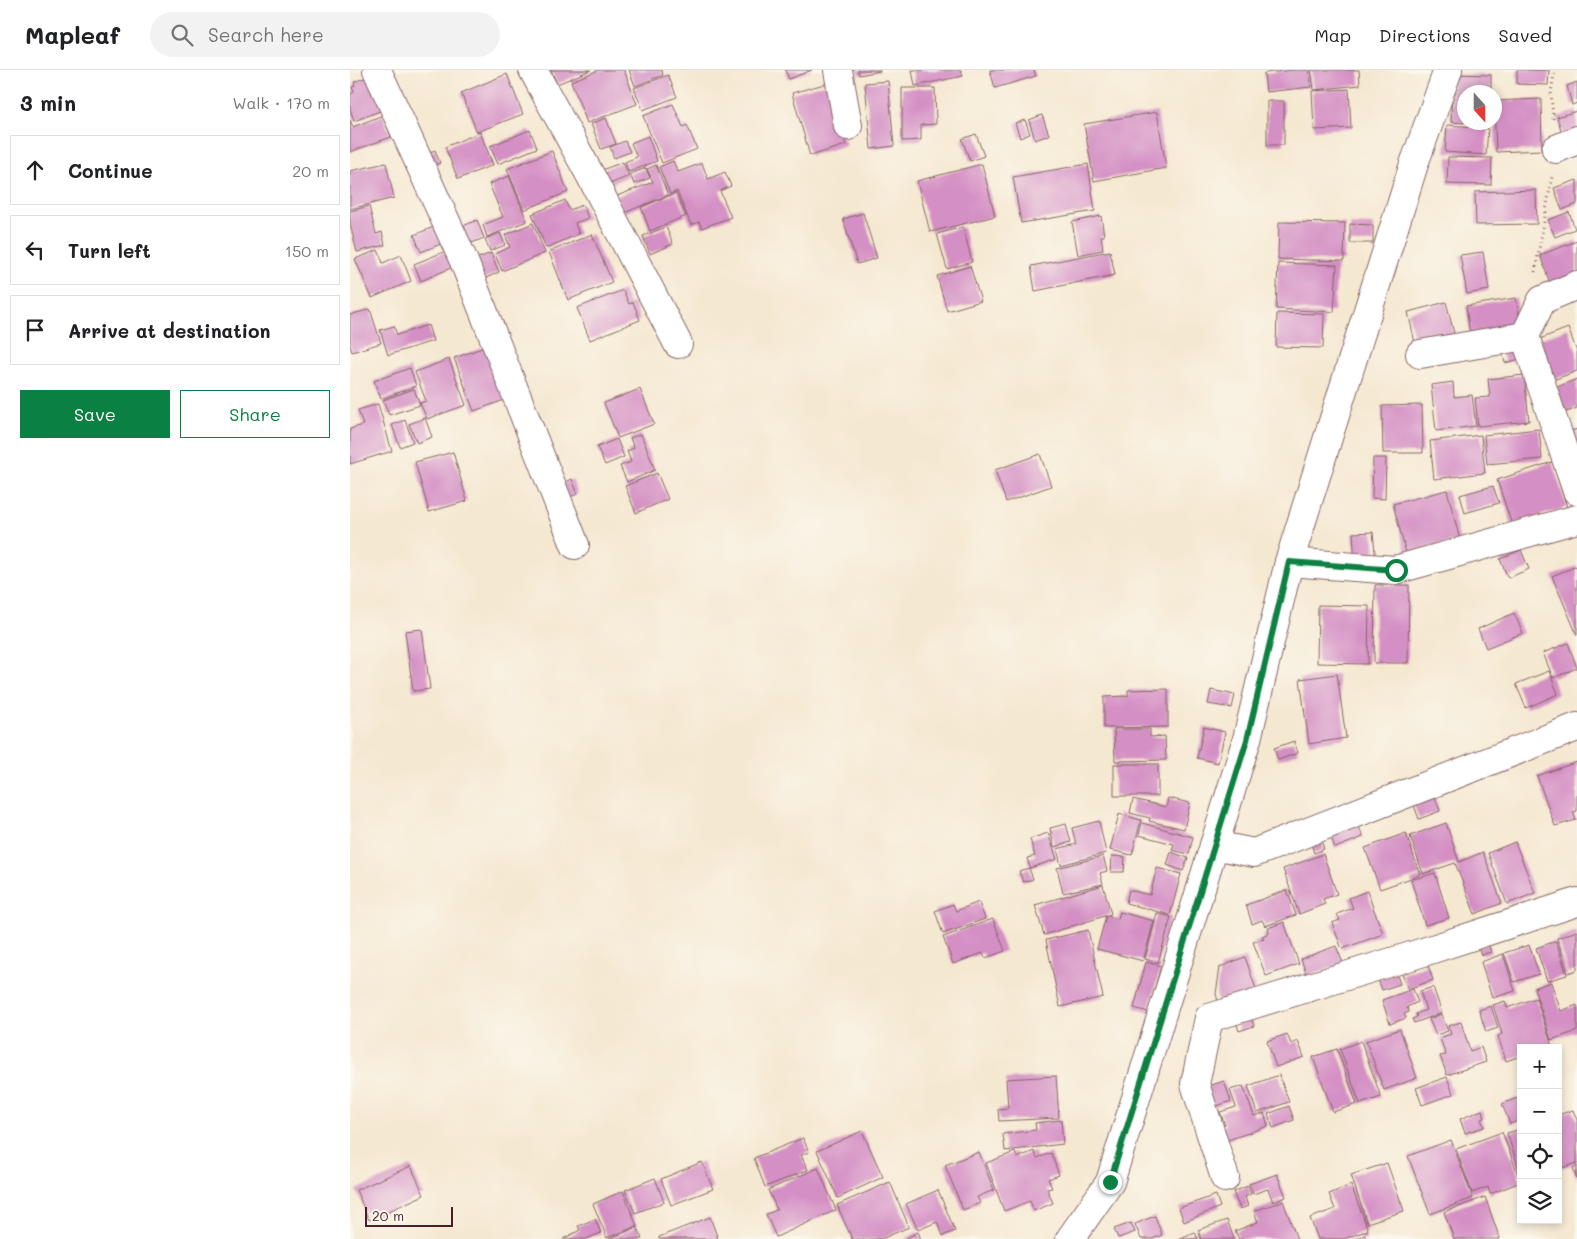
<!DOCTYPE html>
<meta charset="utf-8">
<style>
:root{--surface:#fff;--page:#f2f2f2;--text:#202124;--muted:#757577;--line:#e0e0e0;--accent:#0b8043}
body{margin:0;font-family:Mali,sans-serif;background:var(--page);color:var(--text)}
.controls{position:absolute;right:15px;bottom:15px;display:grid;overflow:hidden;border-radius:0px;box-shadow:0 2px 8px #0003}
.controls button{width:45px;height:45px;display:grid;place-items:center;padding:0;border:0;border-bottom:1px solid var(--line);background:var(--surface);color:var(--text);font:25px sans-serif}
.compass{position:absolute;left:1107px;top:15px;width:45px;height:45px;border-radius:50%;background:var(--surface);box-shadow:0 2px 8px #0003;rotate:159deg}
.scale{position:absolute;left:15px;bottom:12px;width:88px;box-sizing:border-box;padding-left:5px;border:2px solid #4a1f2b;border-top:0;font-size:14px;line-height:18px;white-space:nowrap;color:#4a1f2b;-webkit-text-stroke:4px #fbf7ec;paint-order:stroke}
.stop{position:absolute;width:15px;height:15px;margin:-11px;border:4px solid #0b8043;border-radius:50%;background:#fff}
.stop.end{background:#0b8043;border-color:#fff;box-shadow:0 1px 5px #0008}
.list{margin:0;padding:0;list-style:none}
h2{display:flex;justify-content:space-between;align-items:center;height:65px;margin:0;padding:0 20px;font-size:21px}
h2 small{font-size:16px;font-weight:400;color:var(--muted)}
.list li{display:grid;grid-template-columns:32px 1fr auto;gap:15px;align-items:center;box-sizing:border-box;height:70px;margin:0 10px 10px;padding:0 10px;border:1px solid var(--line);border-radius:0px}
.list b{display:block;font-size:19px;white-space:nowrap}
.list em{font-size:16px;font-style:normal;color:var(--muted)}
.actions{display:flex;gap:10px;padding:15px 20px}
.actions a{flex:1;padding:11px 0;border:1px solid var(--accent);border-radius:0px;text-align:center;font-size:18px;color:var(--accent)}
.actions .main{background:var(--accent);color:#fff}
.icon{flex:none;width:28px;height:28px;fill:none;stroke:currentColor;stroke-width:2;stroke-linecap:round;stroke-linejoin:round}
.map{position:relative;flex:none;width:1227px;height:1169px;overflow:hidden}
header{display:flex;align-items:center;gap:30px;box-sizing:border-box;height:70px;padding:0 25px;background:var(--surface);border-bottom:1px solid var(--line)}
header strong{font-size:24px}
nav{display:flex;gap:28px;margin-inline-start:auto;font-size:18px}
.search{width:350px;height:45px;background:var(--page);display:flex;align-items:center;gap:12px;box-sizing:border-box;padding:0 18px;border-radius:28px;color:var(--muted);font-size:19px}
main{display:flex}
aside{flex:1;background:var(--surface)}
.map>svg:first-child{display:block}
.building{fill:#d48fc4}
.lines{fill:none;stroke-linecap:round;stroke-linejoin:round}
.minor-casing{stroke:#866565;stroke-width:30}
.path{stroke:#866565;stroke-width:3;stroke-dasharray:1 4;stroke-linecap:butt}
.minor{stroke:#fff;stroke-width:28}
.route{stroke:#0b8043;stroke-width:6}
</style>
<header>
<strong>Mapleaf</strong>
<div class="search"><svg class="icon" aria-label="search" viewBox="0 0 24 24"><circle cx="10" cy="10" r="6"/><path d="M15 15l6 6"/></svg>Search here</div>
<nav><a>Map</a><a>Directions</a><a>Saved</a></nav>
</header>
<main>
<aside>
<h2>3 min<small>Walk · 170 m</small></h2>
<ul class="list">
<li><svg class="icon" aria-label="ahead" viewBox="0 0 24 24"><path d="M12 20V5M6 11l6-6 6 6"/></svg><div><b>Continue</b></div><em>20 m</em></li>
<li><svg class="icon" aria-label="left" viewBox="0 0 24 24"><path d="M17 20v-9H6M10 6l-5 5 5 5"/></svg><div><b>Turn left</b></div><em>150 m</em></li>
<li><svg class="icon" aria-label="arrive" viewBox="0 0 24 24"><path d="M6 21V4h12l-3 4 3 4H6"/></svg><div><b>Arrive at destination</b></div></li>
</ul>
<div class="actions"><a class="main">Save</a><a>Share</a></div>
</aside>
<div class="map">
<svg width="1227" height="1169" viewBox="0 0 1227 1169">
<rect width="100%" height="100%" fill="#fbf7ec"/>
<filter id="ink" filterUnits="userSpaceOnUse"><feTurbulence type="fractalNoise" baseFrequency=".02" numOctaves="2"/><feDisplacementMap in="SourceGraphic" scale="10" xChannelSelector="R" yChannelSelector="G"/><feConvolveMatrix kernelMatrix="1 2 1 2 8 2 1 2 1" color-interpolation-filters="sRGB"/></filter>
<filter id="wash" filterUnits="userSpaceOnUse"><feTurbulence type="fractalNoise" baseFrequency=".0096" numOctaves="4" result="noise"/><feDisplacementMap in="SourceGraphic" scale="20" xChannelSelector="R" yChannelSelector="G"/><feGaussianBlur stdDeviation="1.12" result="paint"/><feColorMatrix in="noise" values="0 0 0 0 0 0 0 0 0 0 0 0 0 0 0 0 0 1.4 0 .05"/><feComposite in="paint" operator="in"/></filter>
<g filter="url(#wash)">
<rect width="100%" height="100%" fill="#f5e8d1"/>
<g id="blocks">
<g class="building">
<polygon points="201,0 241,0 207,14"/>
<polygon points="249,0 274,0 287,34 237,53 221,11"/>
<polygon points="279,0 312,0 313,5 285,16"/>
<polygon points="435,0 462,0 439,9"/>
<polygon points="508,0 530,0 530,1 509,5"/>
<polygon points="562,0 611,0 613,6 565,16"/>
<polygon points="640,0 684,0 686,6 645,18"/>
<polygon points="945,0 959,0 961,17 916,22 914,3"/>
<polygon points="961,0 1009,0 1010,15 964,20"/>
<polygon points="1167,0 1199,0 1198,15 1167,14"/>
<polygon points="157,4 173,44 127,62 111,23"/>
<polygon points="1102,4 1141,5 1141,22 1114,22 1114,53 1101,52"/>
<polygon points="22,5 35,39 4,51 0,39 0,24 4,22 2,17 5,16 4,12"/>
<polygon points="318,5 327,27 293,40 284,18"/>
<polygon points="538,11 544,76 521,79 515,13"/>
<polygon points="1227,12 1227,33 1222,35 1217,16"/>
<polygon points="478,13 496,75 460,86 442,23"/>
<polygon points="552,18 585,18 586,54 571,55 571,70 552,71"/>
<polygon points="999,19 1001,58 964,60 962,21"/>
<polygon points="1191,29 1192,80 1146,82 1144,31"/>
<rect x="917" y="31" width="17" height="44"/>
<polygon points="323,34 333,57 337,55 347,79 312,93 293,46"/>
<polygon points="1227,41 1227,62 1213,66 1207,47"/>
<polygon points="807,42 816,98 744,111 734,54"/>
<polygon points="33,45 41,67 0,82 0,50 3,57"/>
<polygon points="692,45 699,65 685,70 679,50"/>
<polygon points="256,48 266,74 251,79 241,54"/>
<polygon points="675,50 680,64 670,68 665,53"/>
<polygon points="1097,55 1138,58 1136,85 1095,82"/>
<polygon points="180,60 187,78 148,94 140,76"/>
<polygon points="130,62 143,95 108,109 95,77"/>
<polygon points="626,64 634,86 620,91 612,69"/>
<polygon points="298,66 307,91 279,102 275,92 287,87 281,73"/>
<polygon points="275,71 280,82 264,88 260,77"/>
<polygon points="85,80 90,93 80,97 75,84"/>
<polygon points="202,81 218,122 174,140 157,99"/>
<polygon points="1098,87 1142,88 1141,115 1097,114"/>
<polygon points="323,91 328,102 352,93 358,109 375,102 381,116 370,121 381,147 352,158 349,152 341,155 327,121 320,124 309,97"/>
<polygon points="273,92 279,106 255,116 249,101"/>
<polygon points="36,93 44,128 0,139 0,101"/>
<polygon points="632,94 645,146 580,162 567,111"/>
<polygon points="738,94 745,141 671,153 663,107"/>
<polygon points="306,95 318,125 274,143 267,126 303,112 297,99"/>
<polygon points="296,98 300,108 284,114 280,104"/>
<polygon points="159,106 177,151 137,167 133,155 153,147 139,114"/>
<polygon points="1227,110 1227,134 1212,140 1204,118"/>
<polygon points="1186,120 1187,154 1126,155 1125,122"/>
<polygon points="326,123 336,146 300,161 291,137"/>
<polygon points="215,130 219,140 233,135 238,148 225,153 229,164 196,178 182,144"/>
<polygon points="19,136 26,164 32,162 35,175 7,182 0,154 0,141"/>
<polygon points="1219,142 1225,159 1205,167 1198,150"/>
<polygon points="513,143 527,188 507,194 493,149"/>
<polygon points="751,146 754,166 751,166 753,180 728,185 722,152"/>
<polygon points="127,150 134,168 114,176 106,159"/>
<polygon points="929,152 995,153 994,191 928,189"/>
<polygon points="183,153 195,183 152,201 145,184 160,177 155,165"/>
<polygon points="1000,154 1023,155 1023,173 1000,173"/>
<polygon points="86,156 93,173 71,182 64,165"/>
<polygon points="316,157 323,174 300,184 293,166"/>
<polygon points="613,157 622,192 597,199 587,164"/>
<polygon points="150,163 155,175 140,181 135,169"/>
<polygon points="242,164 262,212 218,230 199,182"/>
<polygon points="1227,171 1227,210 1201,216 1190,185"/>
<polygon points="28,180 33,193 51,185 61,211 22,228 5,189"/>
<polygon points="96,181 103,197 71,211 64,194"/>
<polygon points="760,181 765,205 685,221 681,196"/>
<polygon points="1133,182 1139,220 1117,224 1110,185"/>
<polygon points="141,183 149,202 134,209 126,189"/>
<polygon points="928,193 987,195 984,242 926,239"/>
<polygon points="620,196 631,231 597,241 587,206"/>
<polygon points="273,220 279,234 283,232 290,250 240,270 227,238"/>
<polygon points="1166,228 1171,257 1120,265 1116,236"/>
<polygon points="1096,232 1105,267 1066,277 1058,242"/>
<polygon points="20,239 31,273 2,282 0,275 0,245"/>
<polygon points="927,243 974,244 973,278 926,277"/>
<polygon points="78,255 83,271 38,285 30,260 44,256 47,265"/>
<polygon points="1218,258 1227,282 1227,301 1198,312 1182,272"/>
<polygon points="1171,273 1174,288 1155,293 1151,278"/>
<polygon points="140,275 160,328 124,341 104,288"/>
<polygon points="99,289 116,335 77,349 70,333 76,331 65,302"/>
<polygon points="60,298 66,316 31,329 24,311"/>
<polygon points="1174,305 1179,351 1128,356 1125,328 1140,327 1138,309"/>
<polygon points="1227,309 1227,338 1206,346 1197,321"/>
<polygon points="1103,312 1104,327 1122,325 1126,356 1086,361 1081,315"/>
<polygon points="64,319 70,335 39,345 33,330"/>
<polygon points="290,319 304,354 268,368 254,333"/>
<polygon points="28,334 42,381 0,394 0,359 13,355 8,340"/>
<polygon points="1072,335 1073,383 1033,383 1032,336"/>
<polygon points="75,348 82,367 67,373 59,354"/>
<polygon points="55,350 63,372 50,377 42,355"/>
<polygon points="1189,359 1192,389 1137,394 1134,365"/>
<polygon points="1227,359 1227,394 1215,364"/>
<polygon points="291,364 305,400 277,412 270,396 281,392 277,381 284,378 280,368"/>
<polygon points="1131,365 1135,403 1084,409 1080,371"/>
<polygon points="267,369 274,387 255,395 247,377"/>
<polygon points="103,382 117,431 79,442 65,392"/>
<polygon points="690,384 701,416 656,432 645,400"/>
<polygon points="1023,388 1036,388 1035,429 1022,428"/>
<polygon points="1202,392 1217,437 1162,455 1147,410"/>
<polygon points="307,403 318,429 286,443 275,416"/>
<polygon points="222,409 228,424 217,428 212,414"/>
<polygon points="1143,416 1149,433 1115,443 1110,425"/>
<polygon points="1097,420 1110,470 1056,483 1043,434"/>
<polygon points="1023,462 1026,492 1005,494 1003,463"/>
<polygon points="1171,480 1179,499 1158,508 1150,489"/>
<polygon points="1227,496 1227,565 1202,506"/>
<polygon points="1025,515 1059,515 1058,593 1024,593"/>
<polygon points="968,535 1019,536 1018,594 967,593"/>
<polygon points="1164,543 1173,563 1136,578 1128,559"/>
<polygon points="72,559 80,619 63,621 55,561"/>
<polygon points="1218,573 1227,598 1203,608 1193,583"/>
<polygon points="1199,601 1208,624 1176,638 1166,614"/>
<polygon points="987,604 996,668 959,674 950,609"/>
<polygon points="818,619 818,657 754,658 754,627 778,626 778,620"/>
<polygon points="861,620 885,625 882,638 858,634"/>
<polygon points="854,657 875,662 868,693 847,688"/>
<polygon points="764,659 800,659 800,667 815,666 816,690 765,691"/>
<polygon points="944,671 948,683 928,690 924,678"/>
<polygon points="1227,692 1227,741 1223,742 1226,750 1205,756 1187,706"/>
<rect x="764" y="694" width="44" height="32"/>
<polygon points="1084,725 1090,741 1069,749 1063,733"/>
<polygon points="818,728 840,733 834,759 799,751 800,748 780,743 783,729 816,737"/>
<polygon points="769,744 791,750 782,785 760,780"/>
<polygon points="1006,749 1013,767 985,778 978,759"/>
<polygon points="749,751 756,783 711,795 707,779 726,774 722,758"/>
<polygon points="792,753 843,767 839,784 822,780 824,774 789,765"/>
<polygon points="1096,753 1109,792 1133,782 1152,833 1125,844 1105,793 1073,804 1060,766"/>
<polygon points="716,754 721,772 704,777 700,758"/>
<polygon points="698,763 707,789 680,798 677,788 685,786 680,769"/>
<polygon points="1056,763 1070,805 1030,819 1015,778"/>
<polygon points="969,764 974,779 964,783 959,767"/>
<polygon points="1165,772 1185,823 1157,834 1138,783"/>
<polygon points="821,782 838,788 833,801 817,795"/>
<polygon points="973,784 987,824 973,829 975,834 949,844 933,799"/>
<polygon points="753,786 757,801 750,803 753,814 713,823 707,798"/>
<polygon points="762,786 775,787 774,802 761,802"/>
<polygon points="679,798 683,809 673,812 669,801"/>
<polygon points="807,798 831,804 820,845 776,833 779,820 800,825"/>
<polygon points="1085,803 1099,848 1075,855 1061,810"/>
<polygon points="753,815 761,844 694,865 685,835"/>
<polygon points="937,820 946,845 915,856 912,850 902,854 896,835"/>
<polygon points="1017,821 1033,864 992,879 982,853 990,850 987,844 1003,838 999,828"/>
<polygon points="629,832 635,849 593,864 585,841 603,834 606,841"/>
<polygon points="770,842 804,851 793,891 747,879 756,846 768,849"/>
<polygon points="807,843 821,847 808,893 795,889"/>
<polygon points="643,849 655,881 635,888 633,883 603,894 593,867"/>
<polygon points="934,852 949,894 916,906 903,872 914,869 912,866 919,863 918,858"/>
<polygon points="738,860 753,927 710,937 696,870"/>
<polygon points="1227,861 1227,900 1218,903 1207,868"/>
<polygon points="1206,871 1217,905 1197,911 1186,878"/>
<polygon points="1138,874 1141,882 1131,885 1128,877"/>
<polygon points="1179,875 1189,904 1164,912 1154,883"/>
<polygon points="986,876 993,893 957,906 951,889"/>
<polygon points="1153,884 1165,921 1142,928 1131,892"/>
<polygon points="895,887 907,922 869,935 866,924 870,897"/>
<polygon points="796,892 811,896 798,942 784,938"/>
<polygon points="1078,895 1083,910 1058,919 1052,904"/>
<polygon points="1046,903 1050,914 1032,920 1028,909"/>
<polygon points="1201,912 1211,941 1227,935 1227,961 1201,970 1184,918"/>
<polygon points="1083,917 1092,943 1064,953 1062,949 1067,947 1066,944 1076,940 1070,921"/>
<polygon points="1063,919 1068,932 1057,937 1059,942 1054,944 1056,948 1040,954 1032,930"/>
<polygon points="1186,928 1202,976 1171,978 1171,986 1156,991 1148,966 1152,964 1143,935 1155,931 1157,938"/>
<polygon points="1141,936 1148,958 1136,962 1129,940"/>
<polygon points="900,944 904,956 889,961 885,949"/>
<polygon points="1091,944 1098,961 1086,965 1079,949"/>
<polygon points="1111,952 1120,981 1131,977 1136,992 1097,1005 1090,986 1096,985 1090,968 1101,964 1098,956"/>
<polygon points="1050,959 1067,1008 1034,1020 1016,971"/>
<polygon points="937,964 941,974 948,971 954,987 926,997 917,971"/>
<polygon points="1011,971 1031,1027 1010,1034 990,979"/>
<polygon points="987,979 1007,1034 983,1042 963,987"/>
<polygon points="929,1005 939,1032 907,1043 898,1016"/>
<polygon points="706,1006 709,1048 649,1051 648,1039 658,1038 656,1009"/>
<polygon points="1097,1007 1103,1024 1072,1035 1066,1018"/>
<polygon points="874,1011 881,1031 864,1037 856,1017"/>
<polygon points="893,1016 904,1046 914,1043 918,1056 875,1071 870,1057 875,1055 870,1042 886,1037 880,1020"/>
<polygon points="1167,1028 1171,1038 1171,1050 1160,1054 1152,1034"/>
<polygon points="939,1036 944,1050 923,1058 918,1044"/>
<polygon points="1132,1040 1135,1048 1131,1049 1134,1057 1115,1063 1110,1049"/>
<polygon points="1223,1040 1227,1050 1227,1093 1208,1099 1208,1045"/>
<polygon points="711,1050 713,1074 655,1081 653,1064 686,1060 685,1053"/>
<polygon points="1171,1059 1171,1103 1170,1103 1157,1063"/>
<polygon points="512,1061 533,1107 488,1128 467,1081"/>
<polygon points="1152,1062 1171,1112 1140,1124 1138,1117 1122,1123 1106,1079"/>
<polygon points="453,1068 459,1082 451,1085 458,1100 415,1117 404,1088"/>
<polygon points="1101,1070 1123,1128 1080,1144 1058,1086"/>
<polygon points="684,1081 687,1088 701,1083 709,1105 698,1109 702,1118 697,1119 703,1133 684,1141 680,1131 654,1141 636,1093 665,1082 667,1088"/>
<polygon points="629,1082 644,1120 627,1127 630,1133 613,1140 595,1095"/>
<polygon points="352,1092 363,1119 321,1135 311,1109"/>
<polygon points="1037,1093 1054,1141 1017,1153 1001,1105"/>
<polygon points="61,1096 74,1125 19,1150 6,1120"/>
<polygon points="1227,1096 1227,1109 1223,1098"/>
<polygon points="468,1098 486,1140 426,1167 416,1144 427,1140 418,1120"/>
<polygon points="927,1104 936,1127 923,1132 918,1119 903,1124 899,1114"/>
<polygon points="305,1108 314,1132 285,1143 275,1120"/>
<polygon points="540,1112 559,1157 531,1169 502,1169 487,1135"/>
<polygon points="1001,1115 1018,1160 994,1169 968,1169 960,1148 985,1139 979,1124"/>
<polygon points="898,1116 901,1124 895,1127 898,1136 890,1139 883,1122"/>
<polygon points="588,1120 605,1161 593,1166 587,1152 568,1160 556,1134"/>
<polygon points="273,1121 287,1156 257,1168 243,1134"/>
<polygon points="866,1125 870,1137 834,1152 829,1138"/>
<polygon points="1135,1127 1150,1169 1104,1169 1094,1142"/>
<polygon points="933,1131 947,1169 889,1169 885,1161 908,1152 904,1141"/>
<polygon points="805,1146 812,1165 802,1169 791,1169 785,1154"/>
<polygon points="360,1147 368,1169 309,1169 309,1167"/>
<polygon points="245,1149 251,1163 236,1169 213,1169 230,1160 228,1156"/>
<polygon points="877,1150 884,1169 851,1169 848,1160"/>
<polygon points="781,1153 785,1162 768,1168 764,1159"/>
<polygon points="287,1157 292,1169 259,1169"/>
<polygon points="568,1162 571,1169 555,1169"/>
<polygon points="845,1162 848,1169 828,1169"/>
<polygon points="1015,1165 1016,1169 1003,1169"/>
</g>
</g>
</g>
<g filter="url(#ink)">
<use href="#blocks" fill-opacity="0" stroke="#866565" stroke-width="1"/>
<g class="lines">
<defs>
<g id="minor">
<polyline points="27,0 113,189 225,475"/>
<polyline points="183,0 244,112 328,274"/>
<polyline points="488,0 498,56"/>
<polyline points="1206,79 1227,70"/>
<polyline points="1175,266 1227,421"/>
<polyline points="1070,284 1175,266 1192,230 1227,215"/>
<polyline points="939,492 1045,500 1227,449"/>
<polyline points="864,775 904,783 1227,657"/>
<polyline points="875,1108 845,1014 859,948 1058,887 1227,832"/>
<polyline points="720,1169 760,1112 897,669 939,492 1064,94 1098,0"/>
</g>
</defs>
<use href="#minor" class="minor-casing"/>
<g class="path">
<polyline points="1203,49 1201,22 1205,0"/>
<polyline points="1185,202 1202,107"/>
</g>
<use href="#minor" class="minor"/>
</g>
</g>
<g class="lines" filter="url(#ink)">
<polyline class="route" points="760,1112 897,670 939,492 1046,500"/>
</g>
</svg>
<div class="controls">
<button>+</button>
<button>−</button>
<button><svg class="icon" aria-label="locate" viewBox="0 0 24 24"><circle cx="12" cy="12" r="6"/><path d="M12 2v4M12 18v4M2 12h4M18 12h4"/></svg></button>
<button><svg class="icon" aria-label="layers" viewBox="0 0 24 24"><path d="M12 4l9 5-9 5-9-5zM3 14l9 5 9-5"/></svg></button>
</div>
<svg class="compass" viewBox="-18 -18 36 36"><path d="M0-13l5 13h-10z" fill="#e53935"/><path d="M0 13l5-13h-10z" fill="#757577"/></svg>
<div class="scale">20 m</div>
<div class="stop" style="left:1046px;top:500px"></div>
<div class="stop end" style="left:760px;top:1112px"></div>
</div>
</main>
